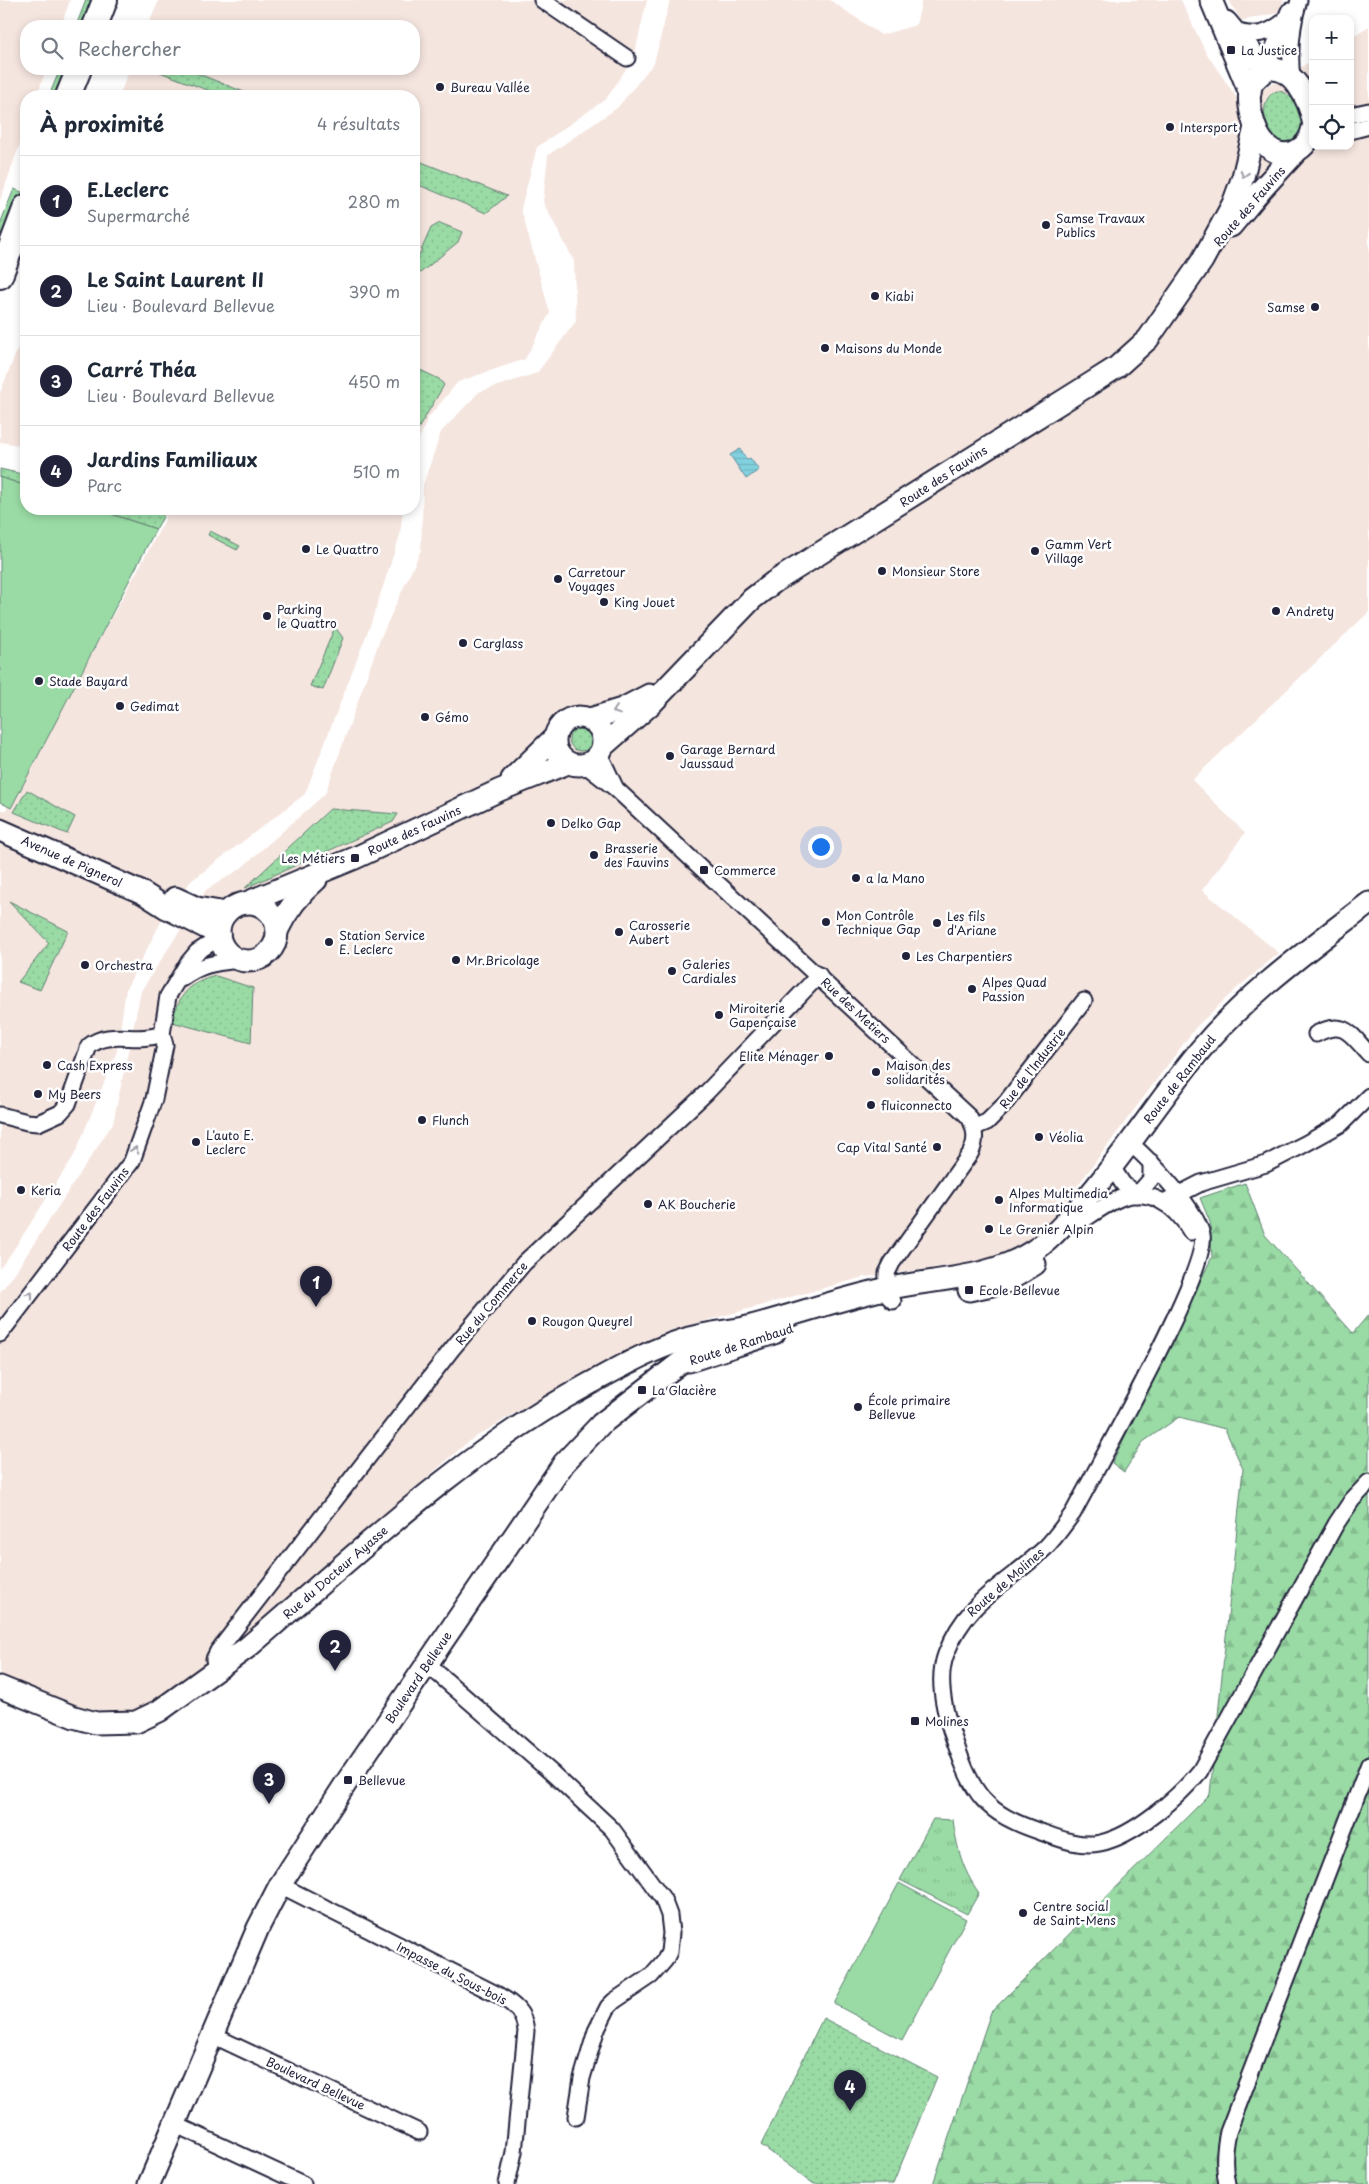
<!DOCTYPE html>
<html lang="fr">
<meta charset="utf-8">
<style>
:root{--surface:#fff;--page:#f2f2f3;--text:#1f2937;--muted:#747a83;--line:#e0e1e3;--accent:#22223b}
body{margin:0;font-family:"Playpen Sans",sans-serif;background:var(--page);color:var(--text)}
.controls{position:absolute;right:15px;top:15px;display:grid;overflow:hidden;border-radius:10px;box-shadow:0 2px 8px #0003}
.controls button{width:45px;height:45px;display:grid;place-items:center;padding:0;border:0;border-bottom:1px solid var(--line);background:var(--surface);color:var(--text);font:25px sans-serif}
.you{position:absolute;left:820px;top:846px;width:18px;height:18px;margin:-12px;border:4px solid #fff;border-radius:50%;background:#1a73e8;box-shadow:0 0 0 8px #1a73e833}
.badge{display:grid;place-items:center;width:32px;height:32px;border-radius:50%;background:var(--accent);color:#fff;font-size:16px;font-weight:700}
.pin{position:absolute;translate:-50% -41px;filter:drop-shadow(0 1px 2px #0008)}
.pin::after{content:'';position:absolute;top:26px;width:18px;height:15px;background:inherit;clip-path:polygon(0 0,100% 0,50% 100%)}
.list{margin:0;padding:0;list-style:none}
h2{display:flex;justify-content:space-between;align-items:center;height:65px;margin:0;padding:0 20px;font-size:21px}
h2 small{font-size:16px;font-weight:400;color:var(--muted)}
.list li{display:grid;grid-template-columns:32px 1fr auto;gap:15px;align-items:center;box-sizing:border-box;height:90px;padding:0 20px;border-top:1px solid var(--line)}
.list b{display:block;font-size:19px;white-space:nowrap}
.list p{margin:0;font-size:16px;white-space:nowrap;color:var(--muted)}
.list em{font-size:16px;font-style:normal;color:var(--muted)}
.icon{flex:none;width:28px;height:28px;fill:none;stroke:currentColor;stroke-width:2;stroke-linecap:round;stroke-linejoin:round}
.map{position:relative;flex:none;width:1369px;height:2184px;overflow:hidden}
.search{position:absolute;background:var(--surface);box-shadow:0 2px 8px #0003;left:20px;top:20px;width:400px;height:55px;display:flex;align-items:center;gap:12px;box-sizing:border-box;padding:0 18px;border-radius:20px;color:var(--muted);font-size:19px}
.panel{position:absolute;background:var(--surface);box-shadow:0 2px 8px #0003;left:20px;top:90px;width:400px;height:425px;border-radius:20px}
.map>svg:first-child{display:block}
.built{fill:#f5e5df}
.grass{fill:url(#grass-dots);stroke:#5e7e70}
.forest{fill:url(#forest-firs);stroke:#5e7e70}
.park{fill:url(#park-tufts);stroke:#5e7e70}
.pitch{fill:#9adba5;stroke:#5e7e70}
.water{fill:url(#water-rules);stroke:#5c8b9d}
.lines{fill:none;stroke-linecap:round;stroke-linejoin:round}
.street-casing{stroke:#22223b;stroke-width:19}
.secondary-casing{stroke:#22223b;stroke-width:25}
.primary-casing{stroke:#22223b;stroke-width:28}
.street{stroke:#fff;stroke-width:15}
.secondary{stroke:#fff;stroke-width:21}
.primary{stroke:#fff;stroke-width:24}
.oneway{stroke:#9c9ca7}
.poi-dot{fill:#22223b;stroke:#fff;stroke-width:2}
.labels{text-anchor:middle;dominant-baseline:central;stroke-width:5;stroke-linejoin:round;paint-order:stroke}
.poi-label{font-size:12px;fill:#22223b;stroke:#fff;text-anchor:start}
.street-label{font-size:12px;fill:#22223b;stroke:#fff}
</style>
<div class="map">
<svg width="1369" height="2184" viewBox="0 0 1369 2184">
<defs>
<pattern id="grass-dots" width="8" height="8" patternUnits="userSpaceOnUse" patternTransform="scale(1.25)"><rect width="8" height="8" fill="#9adba5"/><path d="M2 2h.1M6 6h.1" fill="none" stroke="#84bc8f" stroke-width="1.8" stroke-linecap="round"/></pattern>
<pattern id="forest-firs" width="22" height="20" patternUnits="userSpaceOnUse" patternTransform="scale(1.25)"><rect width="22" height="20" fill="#9adba5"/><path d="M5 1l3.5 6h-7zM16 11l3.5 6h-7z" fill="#84bc8f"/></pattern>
<pattern id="park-tufts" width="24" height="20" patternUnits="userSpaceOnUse" patternTransform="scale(1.25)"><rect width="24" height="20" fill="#9adba5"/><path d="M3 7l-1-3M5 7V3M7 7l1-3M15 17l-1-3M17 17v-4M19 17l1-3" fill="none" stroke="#84bc8f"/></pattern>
<pattern id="water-rules" width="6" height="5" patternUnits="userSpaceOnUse" patternTransform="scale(1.25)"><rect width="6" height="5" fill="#82d1df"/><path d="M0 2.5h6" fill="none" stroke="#70b3c0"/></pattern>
</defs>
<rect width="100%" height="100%" fill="#fff"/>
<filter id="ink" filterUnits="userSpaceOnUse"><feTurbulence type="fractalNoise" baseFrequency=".02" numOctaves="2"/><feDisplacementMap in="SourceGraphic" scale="10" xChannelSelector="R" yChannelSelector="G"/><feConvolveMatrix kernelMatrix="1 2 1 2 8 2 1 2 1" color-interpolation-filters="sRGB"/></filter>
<g filter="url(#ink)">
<g class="built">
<polygon points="0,0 70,0 61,26 26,26 26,69 46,69 37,96 26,96 26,126 0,201"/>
<polygon points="159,0 647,0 634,57 606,99 537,147 521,209 550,313 525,359 458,382 428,418 414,450 414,96 119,96 130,69 414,69 414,26 148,26"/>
<polygon points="670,0 830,0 881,35 916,25 922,0 1181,0 1205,51 1240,103 1313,60 1313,146 1350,146 1350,38 1369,26 1369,612 1192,780 1245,833 1202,890 1279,953 1235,990 1196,1027 1034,1244 980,1262 864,1277 672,1330 575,1377 469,1441 259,1624 152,1704 129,1712 90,1710 0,1676 0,1292 12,1277 113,1123 141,991 206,890 240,869 325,794 380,639 421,550 423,485 441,432 479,392 537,373 576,321 574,261 543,202 548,155 617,108 654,63"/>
<polygon points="1229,0 1284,0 1277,13 1241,21"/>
<polygon points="26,328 26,446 0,442 0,393"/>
<polygon points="164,509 403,509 400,535 371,623 305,794 191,881 161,922 126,989 117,1051 75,1154 12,1252 0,1268 0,810 6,810 165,520"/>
</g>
<g class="grass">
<polygon points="86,0 96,0 85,26 76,26"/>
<polygon points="60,69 69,69 59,96 49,96"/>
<polygon points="152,69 186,69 254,96 223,96"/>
<path d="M1277 91C1291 91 1300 108 1302 121 1303 127 1300 134 1295 138 1268 156 1252 99 1277 91Z"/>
<polygon points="414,159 507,196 486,213 414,183"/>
<polygon points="14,189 22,192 0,249 0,224"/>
<polygon points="440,223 462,232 458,242 414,278 414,261 416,262 431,228"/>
<polygon points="414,367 439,379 444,385 415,434"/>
<polygon points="0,469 26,475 26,486 0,477"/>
<polygon points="96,509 163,509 163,517 156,529"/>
<polygon points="210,531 240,546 237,550 208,535"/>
<polygon points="335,627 343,638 323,690 310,686"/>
<circle cx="581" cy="739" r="12"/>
<polygon points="27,790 75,817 67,834 14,812"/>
<polygon points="330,809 398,814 393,822 245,888"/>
<polygon points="9,901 68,931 40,990 18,982 49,943"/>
<path d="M216 976 253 988 251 1043 172 1022C178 996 189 982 216 976Z"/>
<polygon points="823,2018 937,2077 893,2184 814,2184 761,2145"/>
</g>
<polygon class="forest" points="1245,1183 1265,1235 1353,1333 1369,1314 1369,2184 933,2184 991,2012 1210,1794 1243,1469 1225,1429 1179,1417 1143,1442 1124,1472 1112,1463 1212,1257 1210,1222 1200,1198"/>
<path class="park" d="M933 1819 953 1820C957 1848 962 1869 979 1893L967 1914 900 1880Z"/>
<g class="pitch">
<polygon points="0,477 26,486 26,509 96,509 156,529 11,808 0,802"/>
<polygon points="899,1883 966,1919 902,2040 834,2004"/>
</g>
<polygon class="water" points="740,449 747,460 750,458 759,470 746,479 730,455"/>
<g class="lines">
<defs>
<g id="street">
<polyline points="542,0 627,58"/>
<path d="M1233 31C1255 37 1267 35 1284 21"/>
<polyline points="1270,68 1271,54 1289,11"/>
<path d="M1292 79C1289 52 1291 27 1299 0"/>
<polyline points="1350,115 1369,111"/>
<polyline points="1350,131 1369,126"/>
<polyline points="599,753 615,787"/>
<path d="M584 764 615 788 969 1117C976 1130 977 1141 970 1154L892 1263 887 1273 886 1294 893 1301"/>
<path d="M181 979C202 964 213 963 238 960"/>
<path d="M1316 1034C1345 1019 1350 1034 1369 1054"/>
<path d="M0 1115 27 1122 38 1123 60 1113 68 1104 89 1046C111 1029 135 1044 162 1034"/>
<polyline points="975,1127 987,1122 1003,1106 1084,1001"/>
<path d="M1130 1143C1152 1162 1195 1207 1202 1235 1210 1269 1095 1471 1073 1513 1064 1525 1056 1537 1045 1548 1006 1585 966 1600 946 1654 936 1680 945 1714 954 1739 973 1795 984 1813 1041 1832 1060 1839 1080 1847 1100 1843 1134 1836 1179 1797 1200 1771L1336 1524 1352 1500 1369 1482"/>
<polyline points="1112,1167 1123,1184 1137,1195 1151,1179 1151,1162"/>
<polyline points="1164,1202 1201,1183 1266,1164 1303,1145 1341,1124 1369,1096"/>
<path d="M1079 1223C1091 1215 1103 1206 1116 1200 1147 1185 1176 1205 1191 1232"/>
<polyline points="0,1334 132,1161 154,1099 165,1045 162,1034 168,996 187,964 197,952 219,938"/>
<polyline points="427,1664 553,1774 612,1829 663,1899 669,1915 671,1933 669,1952 665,1960 651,1976 614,2001 608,2007 596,2031 582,2078 576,2117"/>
<polyline points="216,1671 214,1659 218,1651 452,1349 524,1263 706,1093 819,975"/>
<path d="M280 1885 498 1995C514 2004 524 2012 526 2031L514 2152 507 2184"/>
<polyline points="212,2035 419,2132"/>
<polyline points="174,2124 303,2184"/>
<path d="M1227 2184C1223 2166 1224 2150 1228 2132L1369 1764"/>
</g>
<g id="secondary">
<polyline points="1211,0 1250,93"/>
<polyline points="1226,22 1266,70"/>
<path d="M1313 121C1310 101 1291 62 1266 70 1261 74 1255 78 1252 84 1245 99 1254 135 1267 146 1285 163 1309 150 1313 127"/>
<polyline points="1231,226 1262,189 1296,152"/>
<circle cx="579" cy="741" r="24"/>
<polyline points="590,719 622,709 649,695"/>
<polyline points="603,746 652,703 752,599 774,582 1095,381 1117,367 1148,339 1202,261 1233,204 1243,177 1255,127"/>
<polyline points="512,779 555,737"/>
<polyline points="0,830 143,893 165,907 219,934"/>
<polyline points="175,898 197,908 226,913"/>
<polyline points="246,903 355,858 500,790 568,763"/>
<circle cx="248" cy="932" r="29"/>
<path d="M277 931C287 910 298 895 316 880"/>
<polyline points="969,1290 1006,1282 1035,1264"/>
<polyline points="689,1361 774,1333"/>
<path d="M0 1687 74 1717 96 1723 136 1722 159 1711 248 1647C357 1554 462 1453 589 1384 619 1368 650 1350 683 1340 702 1333 724 1332 744 1328 792 1316 838 1299 885 1289 935 1278 988 1280 1033 1251 1048 1242 1061 1227 1073 1214 1120 1162 1157 1102 1201 1049 1249 992 1311 948 1369 903"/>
<polyline points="149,2184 258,1928 280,1885 348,1780 564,1463 601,1424 716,1335"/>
</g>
<g id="primary">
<polyline points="95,26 105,0"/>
<polyline points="68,96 79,69"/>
<polyline points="0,276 26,207"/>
</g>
</defs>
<use href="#street" class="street-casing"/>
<use href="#secondary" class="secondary-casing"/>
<use href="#primary" class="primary-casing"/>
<use href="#street" class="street"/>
<use href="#secondary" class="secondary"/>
<use href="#primary" class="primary"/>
</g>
<defs><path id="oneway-chevron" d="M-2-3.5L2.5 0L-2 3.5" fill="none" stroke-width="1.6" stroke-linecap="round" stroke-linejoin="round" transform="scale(1.25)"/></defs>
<g class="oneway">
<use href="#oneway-chevron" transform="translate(1244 174) rotate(107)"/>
<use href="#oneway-chevron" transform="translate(616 711) rotate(161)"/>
<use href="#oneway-chevron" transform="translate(135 1150) rotate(-71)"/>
<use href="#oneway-chevron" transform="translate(30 1295) rotate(-53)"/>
</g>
</g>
<g class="poi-dot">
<rect x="1226" y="45" width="10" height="10" rx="2.5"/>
<circle cx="440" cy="87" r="5"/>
<circle cx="1170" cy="127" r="5"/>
<circle cx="1046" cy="225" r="5"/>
<circle cx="875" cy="296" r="5"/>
<circle cx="1315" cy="307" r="5"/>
<circle cx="825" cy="348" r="5"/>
<circle cx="306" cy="549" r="5"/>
<circle cx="1035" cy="551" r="5"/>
<circle cx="882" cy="571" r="5"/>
<circle cx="558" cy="579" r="5"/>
<circle cx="604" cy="602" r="5"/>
<circle cx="1276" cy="611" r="5"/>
<circle cx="267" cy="616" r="5"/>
<circle cx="463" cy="643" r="5"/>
<circle cx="39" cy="681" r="5"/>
<circle cx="120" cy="706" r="5"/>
<circle cx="425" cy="717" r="5"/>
<circle cx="670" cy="756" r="5"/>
<circle cx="551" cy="823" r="5"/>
<circle cx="594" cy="855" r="5"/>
<rect x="350" y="853" width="10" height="10" rx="2.5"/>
<rect x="699" y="865" width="10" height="10" rx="2.5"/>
<circle cx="856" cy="878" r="5"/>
<circle cx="826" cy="922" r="5"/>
<circle cx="937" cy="923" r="5"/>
<circle cx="619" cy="932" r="5"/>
<circle cx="329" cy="942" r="5"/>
<circle cx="906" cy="956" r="5"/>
<circle cx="456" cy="960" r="5"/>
<circle cx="85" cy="965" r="5"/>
<circle cx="672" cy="971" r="5"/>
<circle cx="972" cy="989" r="5"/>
<circle cx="719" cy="1015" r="5"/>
<circle cx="829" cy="1056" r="5"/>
<circle cx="47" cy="1065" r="5"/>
<circle cx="876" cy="1072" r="5"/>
<circle cx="38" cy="1094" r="5"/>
<circle cx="871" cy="1105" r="5"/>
<circle cx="422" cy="1120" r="5"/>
<circle cx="1039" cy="1137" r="5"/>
<circle cx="196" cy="1142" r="5"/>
<circle cx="937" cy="1147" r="5"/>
<circle cx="21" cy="1190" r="5"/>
<circle cx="999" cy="1200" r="5"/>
<circle cx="648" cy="1204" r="5"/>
<circle cx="989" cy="1229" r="5"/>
<rect x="964" y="1285" width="10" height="10" rx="2.5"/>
<circle cx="532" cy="1321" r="5"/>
<rect x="637" y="1385" width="10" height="10" rx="2.5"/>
<circle cx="858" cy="1407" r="5"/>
<rect x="910" y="1716" width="10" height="10" rx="2.5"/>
<rect x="343" y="1775" width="10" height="10" rx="2.5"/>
<circle cx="1023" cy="1913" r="5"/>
</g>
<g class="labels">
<g class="poi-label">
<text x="1241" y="50">La Justice</text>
<text x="450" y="87">Bureau Vallée</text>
<text x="1180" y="127">Intersport</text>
<text x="1056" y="218">Samse Travaux<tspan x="1056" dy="14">Publics</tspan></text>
<text x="885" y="296">Kiabi</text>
<text x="1305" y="307" text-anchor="end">Samse</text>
<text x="835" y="348">Maisons du Monde</text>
<text x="1045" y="544">Gamm Vert<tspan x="1045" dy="14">Village</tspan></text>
<text x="316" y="549">Le Quattro</text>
<text x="892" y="571">Monsieur Store</text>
<text x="568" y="572">Carretour<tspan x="568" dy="14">Voyages</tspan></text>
<text x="614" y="602">King Jouet</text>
<text x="277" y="609">Parking<tspan x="277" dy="14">le Quattro</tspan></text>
<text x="1286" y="611">Andrety</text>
<text x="473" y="643">Carglass</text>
<text x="49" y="681">Stade Bayard</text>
<text x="130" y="706">Gedimat</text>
<text x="435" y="717">Gémo</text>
<text x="680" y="749">Garage Bernard<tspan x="680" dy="14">Jaussaud</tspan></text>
<text x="561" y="823">Delko Gap</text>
<text x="604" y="848">Brasserie<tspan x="604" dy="14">des Fauvins</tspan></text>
<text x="345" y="858" text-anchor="end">Les Métiers</text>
<text x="714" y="870">Commerce</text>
<text x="866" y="878">a la Mano</text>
<text x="836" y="915">Mon Contrôle<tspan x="836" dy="14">Technique Gap</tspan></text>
<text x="947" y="916">Les fils<tspan x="947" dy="14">d'Ariane</tspan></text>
<text x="629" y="925">Carosserie<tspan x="629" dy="14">Aubert</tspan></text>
<text x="339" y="935">Station Service<tspan x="339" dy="14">E. Leclerc</tspan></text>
<text x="916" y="956">Les Charpentiers</text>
<text x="466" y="960">Mr.Bricolage</text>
<text x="682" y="964">Galeries<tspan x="682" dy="14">Cardiales</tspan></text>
<text x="95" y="965">Orchestra</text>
<text x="982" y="982">Alpes Quad<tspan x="982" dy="14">Passion</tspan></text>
<text x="729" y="1008">Miroiterie<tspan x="729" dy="14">Gapençaise</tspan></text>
<text x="819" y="1056" text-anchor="end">Elite Ménager</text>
<text x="57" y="1065">Cash Express</text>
<text x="886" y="1065">Maison des<tspan x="886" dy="14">solidarités</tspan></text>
<text x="48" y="1094">My Beers</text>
<text x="881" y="1105">fluiconnecto</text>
<text x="432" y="1120">Flunch</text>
<text x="206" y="1135">L'auto E.<tspan x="206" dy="14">Leclerc</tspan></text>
<text x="1049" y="1137">Véolia</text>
<text x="927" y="1147" text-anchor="end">Cap Vital Santé</text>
<text x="31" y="1190">Keria</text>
<text x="1009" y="1193">Alpes Multimedia<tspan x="1009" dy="14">Informatique</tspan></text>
<text x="658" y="1204">AK Boucherie</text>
<text x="999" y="1229">Le Grenier Alpin</text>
<text x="979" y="1290">Ecole Bellevue</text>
<text x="542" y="1321">Rougon Queyrel</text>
<text x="652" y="1390">La Glacière</text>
<text x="868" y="1400">École primaire<tspan x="868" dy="14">Bellevue</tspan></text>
<text x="925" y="1721">Molines</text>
<text x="358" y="1780">Bellevue</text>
<text x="1033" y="1906">Centre social<tspan x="1033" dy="14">de Saint-Mens</tspan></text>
</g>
<g class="street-label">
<text transform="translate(1249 206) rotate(-49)">Route des Fauvins</text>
<text transform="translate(943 476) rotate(-33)">Route des Fauvins</text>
<text transform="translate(414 830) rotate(-25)">Route des Fauvins</text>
<text transform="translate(72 861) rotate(24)">Avenue de Pignerol</text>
<text transform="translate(856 1010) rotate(43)">Rue des Metiers</text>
<text transform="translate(1032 1068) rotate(-52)">Rue de l'Industrie</text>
<text transform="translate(1179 1079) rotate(-52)">Route de Rambaud</text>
<text transform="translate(95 1209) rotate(-53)">Route des Fauvins</text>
<text transform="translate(491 1303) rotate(-50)">Rue du Commerce</text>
<text transform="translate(741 1344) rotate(-18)">Route de Rambaud</text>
<text transform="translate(335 1572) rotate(-41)">Rue du Docteur Ayasse</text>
<text transform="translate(1005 1582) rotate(-41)">Route de Molines</text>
<text transform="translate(418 1677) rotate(-56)">Boulevard Bellevue</text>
<text transform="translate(452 1973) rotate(27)">Impasse du Sous-bois</text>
<text transform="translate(316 2083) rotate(25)">Boulevard Bellevue</text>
</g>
</g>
</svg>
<div class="controls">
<button>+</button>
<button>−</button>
<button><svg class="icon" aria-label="locate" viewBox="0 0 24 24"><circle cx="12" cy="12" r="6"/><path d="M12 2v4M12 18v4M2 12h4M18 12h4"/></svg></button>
</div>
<div class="you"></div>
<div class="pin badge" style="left:316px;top:1307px">1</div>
<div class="pin badge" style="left:335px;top:1671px">2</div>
<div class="pin badge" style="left:269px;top:1804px">3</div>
<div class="pin badge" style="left:850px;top:2111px">4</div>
<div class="search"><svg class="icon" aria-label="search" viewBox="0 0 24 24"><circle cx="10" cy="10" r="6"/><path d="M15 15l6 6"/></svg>Rechercher</div>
<section class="panel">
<h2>À proximité<small>4 résultats</small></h2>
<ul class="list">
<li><span class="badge">1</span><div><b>E.Leclerc</b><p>Supermarché</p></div><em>280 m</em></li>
<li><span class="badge">2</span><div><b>Le Saint Laurent II</b><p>Lieu · Boulevard Bellevue</p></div><em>390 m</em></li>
<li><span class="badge">3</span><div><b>Carré Théa</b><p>Lieu · Boulevard Bellevue</p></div><em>450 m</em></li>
<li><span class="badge">4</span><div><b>Jardins Familiaux</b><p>Parc</p></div><em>510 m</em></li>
</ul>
</section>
</div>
